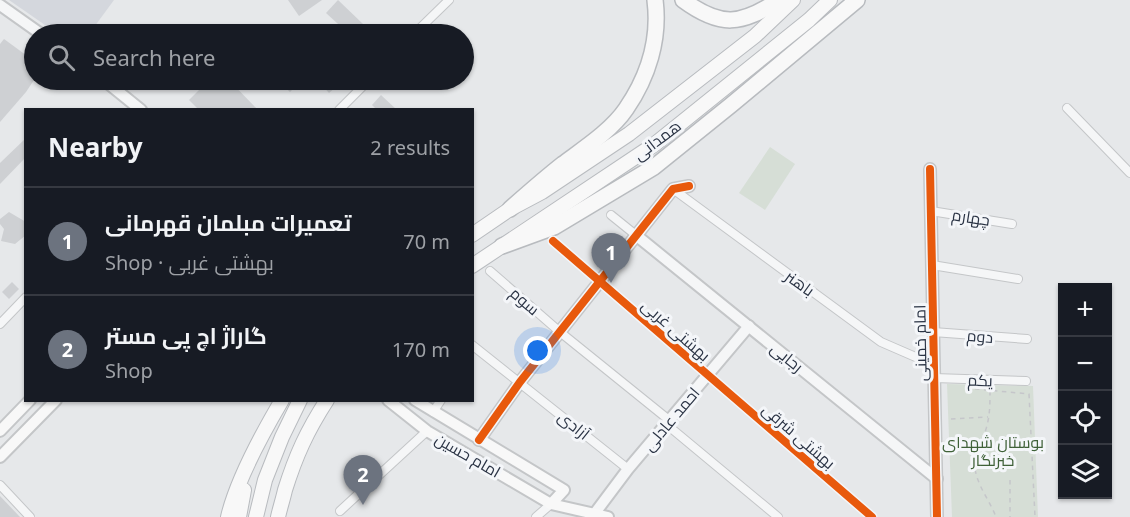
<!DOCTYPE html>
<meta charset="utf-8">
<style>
:root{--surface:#171b24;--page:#242831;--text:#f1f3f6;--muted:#9ea1a6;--line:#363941;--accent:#6c737f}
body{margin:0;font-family:"Noto Sans",Cairo,sans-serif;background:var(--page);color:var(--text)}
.controls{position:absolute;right:18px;bottom:18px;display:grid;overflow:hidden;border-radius:0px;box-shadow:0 2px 4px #0004}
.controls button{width:54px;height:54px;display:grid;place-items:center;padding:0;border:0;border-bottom:2px solid var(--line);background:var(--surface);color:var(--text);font:30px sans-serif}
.you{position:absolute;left:538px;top:351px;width:21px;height:21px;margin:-15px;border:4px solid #fff;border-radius:50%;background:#1a73e8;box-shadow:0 0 0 9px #1a73e833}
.badge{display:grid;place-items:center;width:39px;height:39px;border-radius:50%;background:var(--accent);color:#fff;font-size:20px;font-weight:700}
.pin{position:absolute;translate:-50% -50px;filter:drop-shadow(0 2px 3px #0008)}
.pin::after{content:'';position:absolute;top:32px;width:21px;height:18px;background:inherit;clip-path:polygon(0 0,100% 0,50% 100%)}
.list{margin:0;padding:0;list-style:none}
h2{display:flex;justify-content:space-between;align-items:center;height:78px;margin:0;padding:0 24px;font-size:26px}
h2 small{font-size:20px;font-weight:400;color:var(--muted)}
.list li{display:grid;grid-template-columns:39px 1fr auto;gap:18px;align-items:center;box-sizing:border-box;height:108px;padding:0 24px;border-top:2px solid var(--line)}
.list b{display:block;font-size:22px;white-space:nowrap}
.list p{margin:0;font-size:20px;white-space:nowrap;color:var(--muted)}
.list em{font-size:20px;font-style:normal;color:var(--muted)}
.icon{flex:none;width:33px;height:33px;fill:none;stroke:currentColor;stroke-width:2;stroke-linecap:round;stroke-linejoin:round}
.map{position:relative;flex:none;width:1130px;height:517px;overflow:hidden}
.search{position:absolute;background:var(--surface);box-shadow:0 2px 4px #0004;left:24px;top:24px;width:450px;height:66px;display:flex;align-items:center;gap:15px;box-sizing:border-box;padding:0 21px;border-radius:33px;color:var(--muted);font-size:22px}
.panel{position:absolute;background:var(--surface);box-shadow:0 2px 4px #0004;left:24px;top:108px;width:450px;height:294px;border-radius:0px}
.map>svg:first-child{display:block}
.built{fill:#d4d7dd}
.green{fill:#d6ded6}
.building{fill:#ced0d3}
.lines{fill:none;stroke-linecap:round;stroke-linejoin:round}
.minor-casing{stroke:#c4c6c8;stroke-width:10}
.tertiary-casing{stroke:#c4c6c8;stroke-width:14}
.secondary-casing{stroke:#c4c6c8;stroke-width:14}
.trunk-casing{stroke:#b8bbbf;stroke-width:16}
.motorway-casing{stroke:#b8bbbf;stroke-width:18}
.path{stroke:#c5c6ca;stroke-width:1.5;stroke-dasharray:4.5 4.5;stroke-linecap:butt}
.minor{stroke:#f5f6f7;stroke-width:8}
.tertiary{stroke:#f5f6f7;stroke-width:10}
.secondary{stroke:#f8f8f8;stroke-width:10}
.trunk{stroke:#f8f8f8;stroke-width:14}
.motorway{stroke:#f8f8f8;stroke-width:15}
.cycleway-casing{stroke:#f4f6f9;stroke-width:11}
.cycleway{stroke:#e8590c;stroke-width:8}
.labels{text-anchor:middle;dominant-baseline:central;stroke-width:6;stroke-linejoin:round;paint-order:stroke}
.street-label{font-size:16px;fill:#2b3445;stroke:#f4f6f9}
.park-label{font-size:16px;fill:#3f6138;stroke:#f4f6f9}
</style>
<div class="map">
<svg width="1130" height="517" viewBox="0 0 1130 517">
<rect width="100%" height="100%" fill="#e6e8ea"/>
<polygon class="built" points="9,0 114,0 89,34 58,34"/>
<g class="green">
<polygon points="770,147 795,164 765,210 739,193"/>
<polygon points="947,384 1033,386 1038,517 952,517"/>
</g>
<g class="building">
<polygon points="288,0 322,0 299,16"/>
<polygon points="338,0 363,24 353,34 349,34 326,13"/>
<polygon points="4,39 34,61 34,80 26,92 0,122 0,44"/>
<polygon points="209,80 229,80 258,110 199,110 189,100"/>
<polygon points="277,80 302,80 290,92"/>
<polygon points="328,80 344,80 329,93 322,85"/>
<polygon points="381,95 397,110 377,110 372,105"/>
<polygon points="26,138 26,157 0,184 0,163"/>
<polygon points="9,212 26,222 26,235 15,244 1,241 4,229 0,224 0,219"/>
<polygon points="12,282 19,289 9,299 2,292"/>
<polygon points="0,496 20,517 0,517"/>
</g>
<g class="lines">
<defs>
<g id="minor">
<polyline points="414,34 449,0"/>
<polyline points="1067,108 1130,173"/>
<polyline points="339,110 369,80"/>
<polyline points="673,189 881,342 934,365"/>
<polyline points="931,211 1012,224"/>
<polyline points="611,215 637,236"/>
<polyline points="553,241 872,517"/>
<polyline points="932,265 1018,279"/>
<polyline points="490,271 560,332 669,420"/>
<polyline points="0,324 26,297"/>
<polyline points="933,332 1027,339"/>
<polyline points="472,345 628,469"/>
<polyline points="934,378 1026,381"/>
<polyline points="433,412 441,400"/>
<polyline points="666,424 778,517"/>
<polyline points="0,485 30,517"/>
<polyline points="340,511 427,431"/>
<polyline points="536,517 551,504"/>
</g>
<g id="tertiary">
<polyline points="0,5 41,34"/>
<polyline points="104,80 141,110"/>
<polyline points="930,169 937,517"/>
<polyline points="637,236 937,479"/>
<polyline points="479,440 520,382 673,189 689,186"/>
<polyline points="595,513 628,469 749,326"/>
</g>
<g id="secondary">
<polyline points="388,400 427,431 551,504 608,517"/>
<polyline points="415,400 564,490 551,504"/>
<polyline points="0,431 30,400"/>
<polyline points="0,457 56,400"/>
</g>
<g id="trunk">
<polyline points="472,235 510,209 542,192 629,134 755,36 793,0"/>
<polyline points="472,266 655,144 809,20 830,0"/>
<path d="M228 517C237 479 262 434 282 400"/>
<polyline points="239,517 244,490"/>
<polyline points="256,517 265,480 282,437 300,400"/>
<path d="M278 517C280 508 283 499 285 490 296 455 307 431 327 400"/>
</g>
<g id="motorway">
<path d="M683 0C721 28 741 25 779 0"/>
<path d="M510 209C527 194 544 179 563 164 583 149 611 131 626 109 648 77 660 39 655 0"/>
<polyline points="502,246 554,227 654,167 731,105 857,0"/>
</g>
</defs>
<use href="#minor" class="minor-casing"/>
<use href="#tertiary" class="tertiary-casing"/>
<use href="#secondary" class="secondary-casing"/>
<use href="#trunk" class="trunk-casing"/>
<use href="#motorway" class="motorway-casing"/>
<g class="path">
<polyline points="966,388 1029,394 1035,517"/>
<path d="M990 391C990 404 990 416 986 429 982 444 972 449 975 469 978 487 990 501 996 517"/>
<polyline points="951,419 988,417"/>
<polyline points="952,448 997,449"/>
<polyline points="1010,480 1010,517"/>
</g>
<use href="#minor" class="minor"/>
<use href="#tertiary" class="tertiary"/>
<use href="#secondary" class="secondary"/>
<use href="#trunk" class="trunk"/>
<use href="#motorway" class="motorway"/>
<defs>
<g id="cycleway">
<polyline points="930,169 937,517"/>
<polyline points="553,241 872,517"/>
<polyline points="479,440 520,382 673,189 689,186"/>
</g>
</defs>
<use href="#cycleway" class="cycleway-casing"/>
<use href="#cycleway" class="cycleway"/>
</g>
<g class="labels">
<g class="street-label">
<text transform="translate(657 140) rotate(-37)">همدانی</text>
<text transform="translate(971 217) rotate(9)">چهارم</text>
<text transform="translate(800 283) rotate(36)">باهنر</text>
<text transform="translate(525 301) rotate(41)">سوم</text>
<text transform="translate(676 330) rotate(41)">بهشتی غربی</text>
<text transform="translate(980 336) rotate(5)">دوم</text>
<text transform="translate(920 343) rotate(-91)">امام خمینی</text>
<text transform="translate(787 357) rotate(39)">رجایی</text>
<text transform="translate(980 380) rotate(2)">یکم</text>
<text transform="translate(671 419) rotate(-50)">احمد عادلی</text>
<text transform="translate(574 425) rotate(39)">آزادی</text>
<text transform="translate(799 436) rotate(41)">بهشتی شرقی</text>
<text transform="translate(468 455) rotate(30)">امام حسین</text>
</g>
<g class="park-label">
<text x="993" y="442">بوستان شهدای<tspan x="993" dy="18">خبرنگار</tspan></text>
</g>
</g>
</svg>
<div class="controls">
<button>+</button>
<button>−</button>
<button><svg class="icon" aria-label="locate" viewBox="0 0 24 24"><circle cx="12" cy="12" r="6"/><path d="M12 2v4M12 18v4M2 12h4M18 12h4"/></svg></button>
<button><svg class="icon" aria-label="layers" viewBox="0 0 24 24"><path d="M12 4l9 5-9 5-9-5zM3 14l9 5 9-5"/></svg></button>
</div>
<div class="you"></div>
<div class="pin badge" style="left:611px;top:283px">1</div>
<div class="pin badge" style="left:363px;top:505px">2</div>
<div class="search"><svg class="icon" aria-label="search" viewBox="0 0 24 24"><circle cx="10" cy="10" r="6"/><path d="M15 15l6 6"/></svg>Search here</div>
<section class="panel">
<h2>Nearby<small>2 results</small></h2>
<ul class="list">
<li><span class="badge">1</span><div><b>تعمیرات مبلمان قهرمانی</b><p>Shop · بهشتی غربی</p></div><em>70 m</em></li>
<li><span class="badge">2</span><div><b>گاراژ اچ پی مستر</b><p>Shop</p></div><em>170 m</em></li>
</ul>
</section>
</div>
